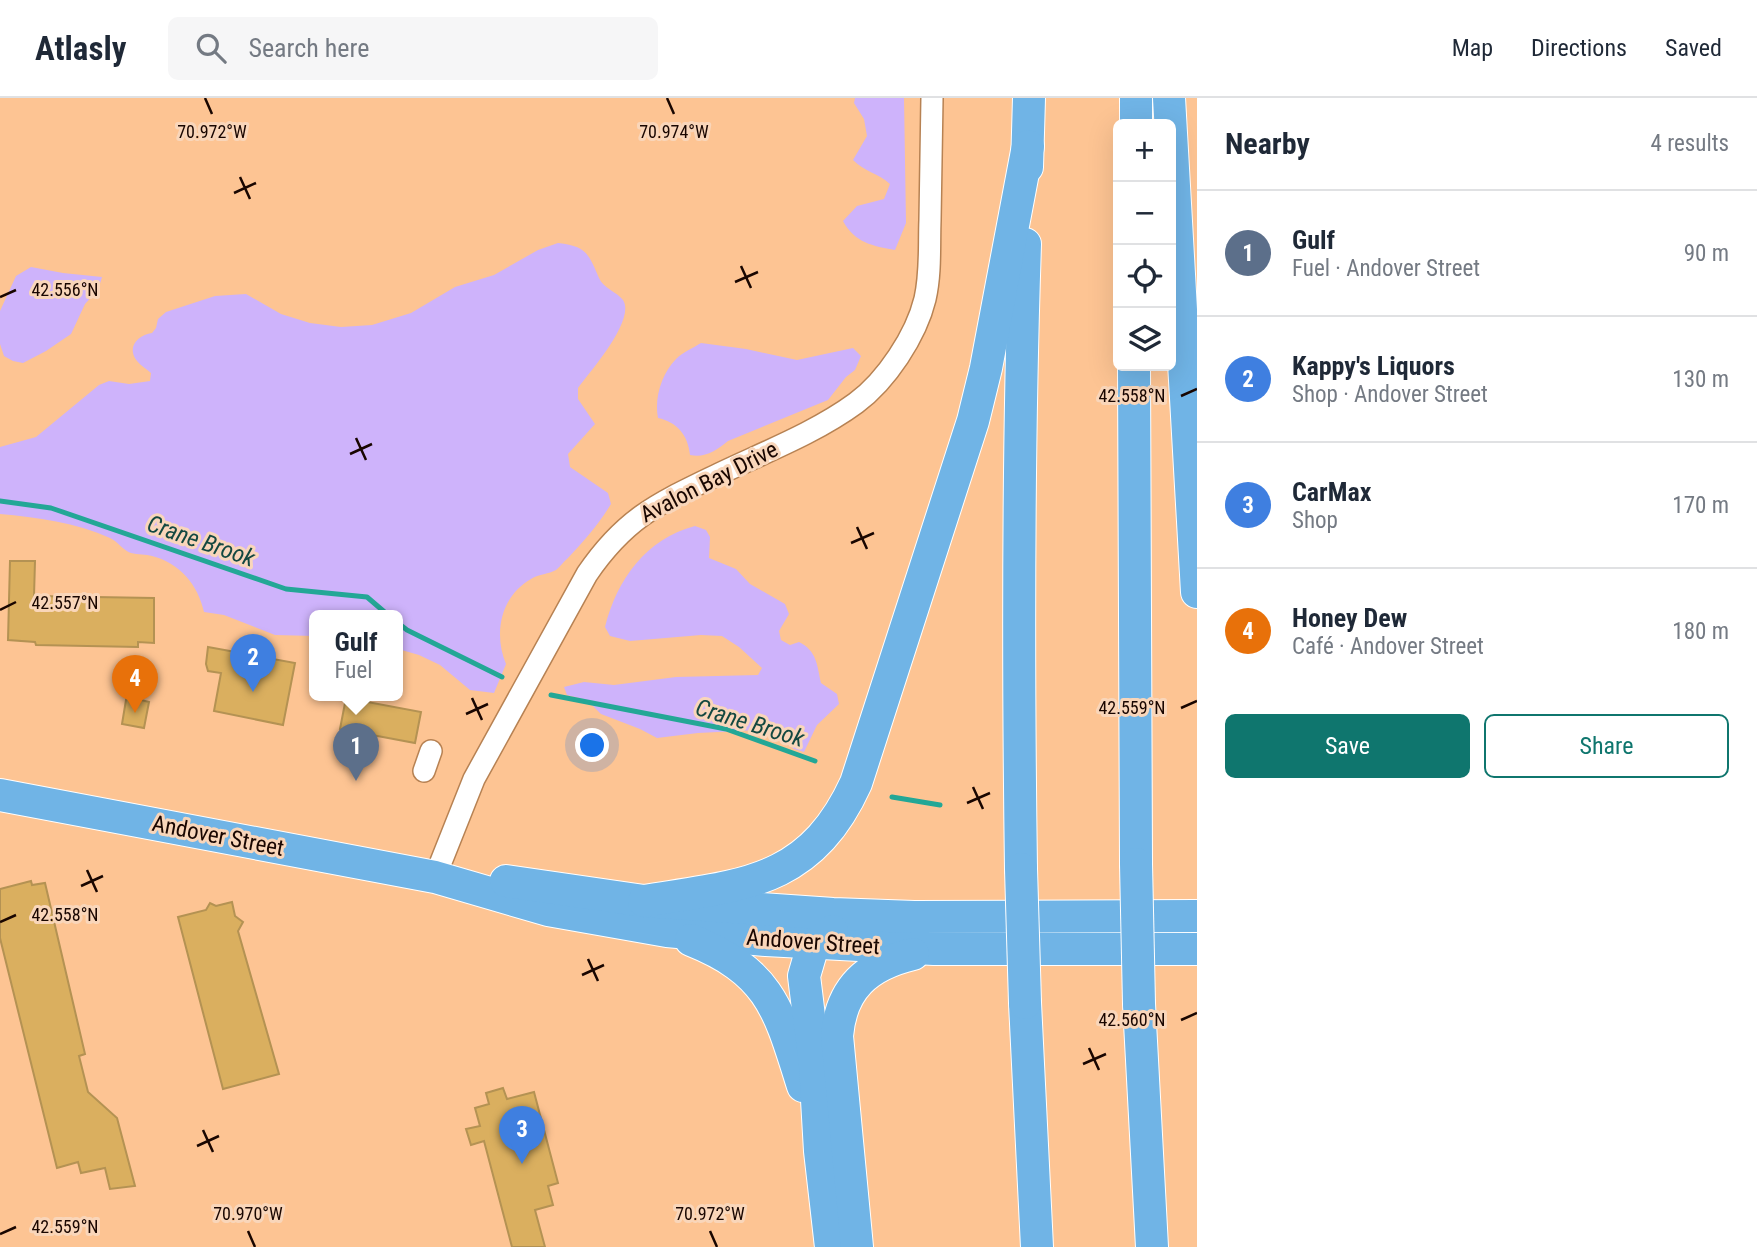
<!DOCTYPE html>
<meta charset="utf-8">
<style>
:root{--surface:#fff;--page:#f6f6f7;--text:#1f2937;--muted:#747a83;--line:#e0e1e3;--accent:#0f766e}
body{margin:0;font-family:"Roboto Condensed",sans-serif;background:var(--page);color:var(--text)}
.controls{position:absolute;right:21px;top:21px;display:grid;overflow:hidden;border-radius:10px;box-shadow:0 7px 28px #0002}
.controls button{width:63px;height:63px;display:grid;place-items:center;padding:0;border:0;border-bottom:2px solid var(--line);background:var(--surface);color:var(--text);font:35px sans-serif}
.you{position:absolute;left:593px;top:648px;width:24px;height:24px;margin:-18px;border:5px solid #fff;border-radius:50%;background:#1a73e8;box-shadow:0 0 0 10px #1a73e833}
.badge{display:grid;place-items:center;width:46px;height:46px;border-radius:50%;background:var(--accent);color:#fff;font-size:23px;font-weight:700}
.pin{position:absolute;translate:-50% -58px;filter:drop-shadow(0 2px 4px #0008)}
.pin::after{content:'';position:absolute;top:37px;width:24px;height:21px;background:inherit;clip-path:polygon(0 0,100% 0,50% 100%)}
.popup{position:absolute;left:309px;top:512px;width:94px;height:91px;box-sizing:border-box;display:grid;place-content:center;border-radius:10px;background:var(--surface);filter:drop-shadow(0 2px 5px #0005);font-size:23px;white-space:nowrap;color:var(--muted)}
.popup b{font-size:26px;color:var(--text)}
.popup::after{content:'';position:absolute;left:50%;top:100%;margin-left:-14px;border:14px solid transparent;border-top-color:var(--surface)}
.list{margin:0;padding:0;list-style:none}
h2{display:flex;justify-content:space-between;align-items:center;height:91px;margin:0;padding:0 28px;font-size:30px}
h2 small{font-size:23px;font-weight:400;color:var(--muted)}
.list li{display:grid;grid-template-columns:46px 1fr auto;gap:21px;align-items:center;box-sizing:border-box;height:126px;padding:0 28px;border-top:2px solid var(--line)}
.list b{display:block;font-size:26px;white-space:nowrap}
.list p{margin:0;font-size:23px;white-space:nowrap;color:var(--muted)}
.list em{font-size:23px;font-style:normal;color:var(--muted)}
.actions{display:flex;gap:14px;padding:21px 28px}
.actions a{flex:1;padding:16px 0;border:2px solid var(--accent);border-radius:10px;text-align:center;font-size:24px;color:var(--accent)}
.actions .main{background:var(--accent);color:#fff}
.icon{flex:none;width:38px;height:38px;fill:none;stroke:currentColor;stroke-width:2;stroke-linecap:round;stroke-linejoin:round}
.map{position:relative;flex:none;width:1197px;height:1149px;overflow:hidden}
header{display:flex;align-items:center;gap:42px;box-sizing:border-box;height:98px;padding:0 35px;background:var(--surface);border-bottom:2px solid var(--line)}
header strong{font-size:33px}
nav{display:flex;gap:38px;margin-inline-start:auto;font-size:24px}
.search{width:490px;height:63px;background:var(--page);display:flex;align-items:center;gap:18px;box-sizing:border-box;padding:0 24px;border-radius:10px;color:var(--muted);font-size:26px}
main{display:flex}
aside{flex:1;background:var(--surface)}
.map>svg:first-child{display:block}
.green{fill:#ceb3fb}
.lines{fill:none;stroke-linecap:round;stroke-linejoin:round}
.stream{stroke:#23a796;stroke-width:5}
.building{fill:#daaf5f;stroke:#b49253;stroke-width:2}
.minor-casing{stroke:#b78253;stroke-width:24}
.highway-casing{stroke:#fff;stroke-width:34}
.minor{stroke:#fff;stroke-width:21}
.highway{stroke:#70b4e6;stroke-width:32}
.highway-bridge-casing{stroke:#fff;stroke-width:34;stroke-linecap:butt}
.highway-bridge{stroke:#70b4e6;stroke-width:32}
.ticks{fill:none;stroke:#190600;stroke-width:2.5}
.labels{text-anchor:middle;dominant-baseline:central;stroke-width:6;stroke-linejoin:round;paint-order:stroke}
.street-label{font-size:23px;fill:#190600;stroke:#f9d6ba}
.water-label{font-size:24px;font-style:italic;fill:#134841;stroke:#f9d6ba}
.ticks-label{font-size:18px;text-anchor:middle;fill:#190600;stroke:#f9d6ba;stroke-width:6;stroke-linejoin:round;paint-order:stroke}
</style>
<header>
<strong>Atlasly</strong>
<div class="search"><svg class="icon" aria-label="search" viewBox="0 0 24 24"><circle cx="10" cy="10" r="6"/><path d="M15 15l6 6"/></svg>Search here</div>
<nav><a>Map</a><a>Directions</a><a>Saved</a></nav>
</header>
<main>
<div class="map">
<svg width="1197" height="1149" viewBox="0 0 1197 1149">
<rect width="100%" height="100%" fill="#fdc493"/>
<g class="green">
<path d="M855 0H904L906 125 895 152C873 148 855 145 843 123L857 108 884 101 890 86C878 75 865 74 853 62L867 38 864 21 854 5Z"/>
<path d="M558 145C587 148 589 157 599 180 603 190 617 194 623 202 636 222 590 274 578 290V301L595 326 568 356 570 369 608 395 611 406C598 427 585 442 568 460 564 463 560 469 556 472 549 476 539 476 531 481 501 498 493 535 506 566L494 595 470 592 440 567 419 557 398 551V517H314V538L275 537 224 517 204 514C198 487 180 465 152 458 146 456 138 457 131 455 124 453 117 443 110 440 77 425 36 419 0 416V349L36 339 99 287 109 283 129 286 150 283 151 275C147 271 141 268 137 263 126 249 138 237 152 235L156 230 158 221 166 214 215 198 246 196 281 216 310 225 341 229 372 227 411 215 455 189 494 177 538 152Z"/>
<polygon points="31,169 63,175 102,179 98,192 85,206 71,236 46,253 23,265 13,263 4,258 0,246 0,213 16,178"/>
<path d="M701 245 746 251 797 262 853 250 861 258 855 272 846 279 828 302 728 343C716 353 705 360 690 357 688 337 677 324 658 320 654 300 662 275 676 261 683 254 693 250 701 245Z"/>
<path d="M695 428 706 432 710 439 709 460 736 471 750 486 785 506 789 516 779 533 781 542 790 547 799 544C817 553 817 567 821 585L837 596 839 606 817 627 804 654 794 651 778 639 759 632 698 635 657 640 640 631 601 616 587 602 567 597 564 589 584 584 614 587 676 579 758 577 762 570 739 549 722 538 701 537 630 543 610 538 605 529C617 481 646 441 695 428Z"/>
</g>
<g class="lines">
<g class="stream">
<polyline points="0,403 51,410 286,491 367,499 388,517"/>
<polyline points="398,525 407,532 502,579"/>
<polyline points="551,597 726,631 815,663"/>
<polyline points="892,699 940,707"/>
</g>
</g>
<g class="building">
<polygon points="10,463 35,463 34,498 154,500 154,545 138,544 138,549 36,547 35,544 8,542"/>
<polygon points="208,549 295,565 283,627 214,613 221,575 208,573 206,566"/>
<polygon points="128,590 142,593 141,602 149,604 144,630 122,626"/>
<polygon points="346,600 421,614 415,645 340,631"/>
<polygon points="31,783 32,787 45,785 85,956 79,958 88,994 117,1020 135,1088 110,1091 105,1070 81,1075 78,1064 57,1070 0,840 0,791"/>
<polygon points="232,804 235,818 243,824 238,833 279,976 223,991 178,819 206,812 210,805 216,808"/>
<polygon points="503,990 507,1001 534,994 558,1085 548,1088 553,1107 535,1112 545,1149 512,1149 484,1043 471,1047 466,1031 480,1028 475,1010 489,1006 486,995"/>
</g>
<g class="lines">
<defs>
<g id="minor">
<polyline points="424,673 431,653"/>
<path d="M435 779 474 681 587 476C626 419 659 405 719 376 765 354 815 335 856 305 886 283 916 238 925 201 931 175 929 148 930 122 931 81 931 41 932 0"/>
</g>
<g id="highway">
<polyline points="1169,0 1197,494"/>
<polyline points="1136,26 1136,0"/>
<polyline points="1027,69 1029,0"/>
<polyline points="1134,268 1136,766"/>
<polyline points="0,697 435,779 548,812 667,833 766,842 934,851 1197,851"/>
<path d="M1021 771C1018 562 1018 354 1025 146"/>
<polyline points="506,783 644,803 833,816 914,819 1197,818"/>
<path d="M644 803C743 787 810 786 856 685L973 323 986 270 1028 48"/>
<path d="M691 842C771 874 779 912 803 988"/>
<polyline points="1025,905 1037,1149"/>
<polyline points="1139,906 1152,1149"/>
<polyline points="831,1149 820,1053 815,967 804,878 811,854 817,845 832,833"/>
<path d="M857 1149 837 938C841 890 867 867 913 856"/>
</g>
</defs>
<use href="#minor" class="minor-casing"/>
<use href="#highway" class="highway-casing"/>
<use href="#minor" class="minor"/>
<use href="#highway" class="highway"/>
<defs>
<g id="highway-bridge">
<polyline points="1136,766 1139,906"/>
<polyline points="1021,771 1025,905"/>
</g>
</defs>
<use href="#highway-bridge" class="highway-bridge-casing"/>
<use href="#highway-bridge" class="highway-bridge"/>
</g>
<path class="ticks" d="M205 0 212 16M667 0 674 16M240 79 250 101M234 95 256 85M741 168 751 190M735 184 758 174M0 199 16 192M1181 298 1197 291M356 340 366 362M350 356 372 346M857 429 867 451M851 445 874 435M0 512 16 504M472 600 482 622M1181 610 1197 603M466 616 488 606M973 689 983 711M967 705 990 695M87 772 97 794M81 788 103 778M0 824 16 817M588 861 598 883M582 877 604 867M1181 922 1197 915M1089 950 1099 972M1083 966 1106 956M203 1032 213 1054M197 1048 219 1038M248 1133 255 1149M710 1133 717 1149M0 1136 16 1129"/>
<g class="labels">
<g class="street-label">
<text transform="translate(709 384) rotate(-27)">Avalon Bay Drive</text>
<text transform="translate(218 738) rotate(11)">Andover Street</text>
<text transform="translate(813 844) rotate(4)">Andover Street</text>
</g>
<g class="water-label">
<text transform="translate(201 443) rotate(19)">Crane Brook</text>
<text transform="translate(750 625) rotate(17)">Crane Brook</text>
</g>
</g>
<g class="ticks-label">
<text x="212" y="40">70.972°W</text>
<text x="674" y="40">70.974°W</text>
<text x="65" y="198">42.556°N</text>
<text x="1132" y="304">42.558°N</text>
<text x="65" y="511">42.557°N</text>
<text x="1132" y="616">42.559°N</text>
<text x="65" y="823">42.558°N</text>
<text x="1132" y="928">42.560°N</text>
<text x="248" y="1122">70.970°W</text>
<text x="710" y="1122">70.972°W</text>
<text x="65" y="1135">42.559°N</text>
</g>
</svg>
<div class="controls">
<button>+</button>
<button>−</button>
<button><svg class="icon" aria-label="locate" viewBox="0 0 24 24"><circle cx="12" cy="12" r="6"/><path d="M12 2v4M12 18v4M2 12h4M18 12h4"/></svg></button>
<button><svg class="icon" aria-label="layers" viewBox="0 0 24 24"><path d="M12 4l9 5-9 5-9-5zM3 14l9 5 9-5"/></svg></button>
</div>
<div class="you"></div>
<div class="pin badge" style="left:356px;top:683px;background:#5c6f8a">1</div>
<div class="popup"><b>Gulf</b>Fuel</div>
<div class="pin badge" style="left:253px;top:594px;background:#3f7fe0">2</div>
<div class="pin badge" style="left:522px;top:1066px;background:#3f7fe0">3</div>
<div class="pin badge" style="left:135px;top:615px;background:#e8710a">4</div>
</div>
<aside>
<h2>Nearby<small>4 results</small></h2>
<ul class="list">
<li><span class="badge" style="background:#5c6f8a">1</span><div><b>Gulf</b><p>Fuel · Andover Street</p></div><em>90 m</em></li>
<li><span class="badge" style="background:#3f7fe0">2</span><div><b>Kappy's Liquors</b><p>Shop · Andover Street</p></div><em>130 m</em></li>
<li><span class="badge" style="background:#3f7fe0">3</span><div><b>CarMax</b><p>Shop</p></div><em>170 m</em></li>
<li><span class="badge" style="background:#e8710a">4</span><div><b>Honey Dew</b><p>Café · Andover Street</p></div><em>180 m</em></li>
</ul>
<div class="actions"><a class="main">Save</a><a>Share</a></div>
</aside>
</main>
